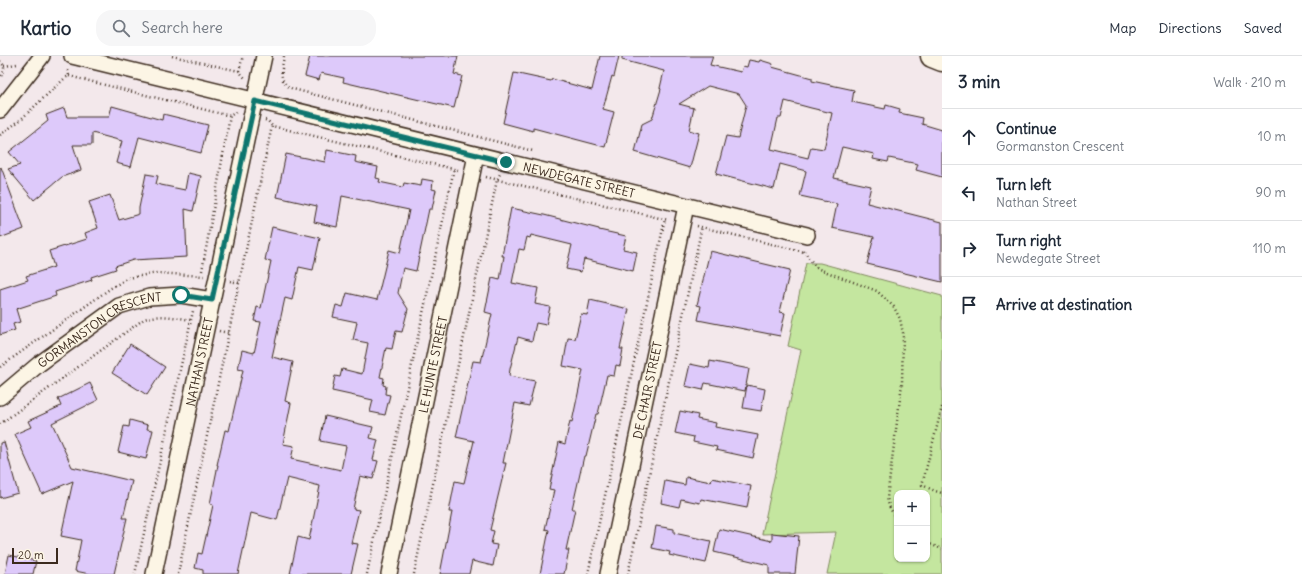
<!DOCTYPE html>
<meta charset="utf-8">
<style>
:root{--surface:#fff;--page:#f6f6f7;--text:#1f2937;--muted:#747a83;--line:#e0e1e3}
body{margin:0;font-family:Delius,sans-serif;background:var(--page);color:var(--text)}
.controls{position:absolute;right:12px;bottom:12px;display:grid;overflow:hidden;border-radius:8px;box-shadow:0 1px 3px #0004}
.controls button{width:36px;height:36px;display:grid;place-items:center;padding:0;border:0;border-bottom:1px solid var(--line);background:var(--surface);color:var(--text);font:20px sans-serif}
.scale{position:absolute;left:12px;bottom:10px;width:46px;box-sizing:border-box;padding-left:4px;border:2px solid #3b2a1e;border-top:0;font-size:11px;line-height:14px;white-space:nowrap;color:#3b2a1e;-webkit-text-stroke:3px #fcf5e5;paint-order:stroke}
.stop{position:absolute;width:12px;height:12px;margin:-9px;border:3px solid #0f766e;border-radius:50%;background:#fff}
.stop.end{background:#0f766e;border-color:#fff;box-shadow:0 1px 4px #0008}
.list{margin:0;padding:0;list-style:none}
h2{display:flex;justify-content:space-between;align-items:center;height:52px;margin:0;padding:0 16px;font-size:17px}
h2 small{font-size:13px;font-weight:400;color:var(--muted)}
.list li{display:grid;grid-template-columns:26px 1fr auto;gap:12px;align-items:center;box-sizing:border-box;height:56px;padding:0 16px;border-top:1px solid var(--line)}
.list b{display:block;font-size:15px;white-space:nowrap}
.list p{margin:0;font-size:13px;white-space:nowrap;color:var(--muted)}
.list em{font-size:13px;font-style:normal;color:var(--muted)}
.icon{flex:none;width:22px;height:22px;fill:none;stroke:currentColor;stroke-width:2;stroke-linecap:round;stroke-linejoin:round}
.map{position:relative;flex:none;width:942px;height:518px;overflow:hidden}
header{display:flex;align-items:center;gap:24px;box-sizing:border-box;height:56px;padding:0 20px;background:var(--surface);border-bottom:1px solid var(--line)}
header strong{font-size:19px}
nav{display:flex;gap:22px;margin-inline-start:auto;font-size:14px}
.search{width:280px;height:36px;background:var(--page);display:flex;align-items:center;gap:10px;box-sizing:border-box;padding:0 14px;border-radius:16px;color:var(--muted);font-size:15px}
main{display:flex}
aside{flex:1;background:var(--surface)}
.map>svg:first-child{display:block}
.green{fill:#c4e69f;stroke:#80885e;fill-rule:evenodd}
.building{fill:#ddc9fa;stroke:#3b2a1e;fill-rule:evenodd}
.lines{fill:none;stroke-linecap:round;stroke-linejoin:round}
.minor-casing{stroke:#3b2a1e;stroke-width:18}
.highway-casing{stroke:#3b2a1e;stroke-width:25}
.path{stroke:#3b2a1e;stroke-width:2.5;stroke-dasharray:1 3;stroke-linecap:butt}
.minor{stroke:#fcf5e5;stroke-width:15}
.highway{stroke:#fcf5e5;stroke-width:22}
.route{stroke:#0f766e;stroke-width:5}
.labels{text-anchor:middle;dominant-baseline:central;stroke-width:3;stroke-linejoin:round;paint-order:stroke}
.street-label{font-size:12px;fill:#3b2a1e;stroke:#fcf5e5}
</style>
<header>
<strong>Kartio</strong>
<div class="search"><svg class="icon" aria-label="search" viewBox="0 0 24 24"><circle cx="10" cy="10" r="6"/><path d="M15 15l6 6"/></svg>Search here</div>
<nav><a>Map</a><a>Directions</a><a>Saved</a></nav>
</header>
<main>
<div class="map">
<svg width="942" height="518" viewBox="0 0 942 518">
<rect width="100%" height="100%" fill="#f3e8eb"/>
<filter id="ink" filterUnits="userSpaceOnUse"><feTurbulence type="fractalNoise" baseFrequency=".025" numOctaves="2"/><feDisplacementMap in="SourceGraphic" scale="8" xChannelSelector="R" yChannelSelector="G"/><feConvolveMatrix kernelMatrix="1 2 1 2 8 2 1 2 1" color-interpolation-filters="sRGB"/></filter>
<g filter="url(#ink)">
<path class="green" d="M806 207H820L942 240V518H827L836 476 762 478 801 294 788 290ZM897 437H927V503H897Z"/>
<g class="building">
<polygon points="310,0 458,0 454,18 462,20 454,52 343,26 344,22 321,17 319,24 305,20"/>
<polygon points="600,0 619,0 614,21 612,20 603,53 614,56 605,91 533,72 533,75 503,67 514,17 551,25 552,23 592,34"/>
<path d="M622 0H713L710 9 741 16 743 10 747 11 749 4 759 6 760 4 773 8 772 11 812 22V25L854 34 852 46 885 53 886 49 900 53 899 57 923 62 922 68 942 74V121L916 114 918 108 889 102 888 106 873 103 874 98 842 91 834 122 871 130 867 147 942 166V226L867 208 874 181 832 172 837 148 800 140 806 115 780 108 774 133 716 118 726 80 738 82 746 49 739 38 708 30 679 48 694 52 689 74 699 77 690 112 635 96 642 68 652 63 661 33 660 32 664 15 622 4ZM785 45 811 52 832 57 824 93 811 91 808 102 771 93 778 62H781Z"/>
<polygon points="112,50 162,64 163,58 208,69 201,97 139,81 131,111 116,107 122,85 92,77 92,89 73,89 81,114 62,121 34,144 8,113 20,109 9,96 48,65 46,59 64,52 67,61 109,61"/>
<polygon points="327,94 356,100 355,106 378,111 376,122 380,123 379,126 403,131 404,127 421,130 422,123 433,125 432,133 436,134 432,153 429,153 416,215 403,212 398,237 408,253 402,276 396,275 392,293 386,292 380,321 384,322 383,329 386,330 385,338 390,339 385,359 370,356 373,344 332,335 335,320 340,321 342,313 362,318 368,287 353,284 357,266 333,261 336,249 343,251 347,237 377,244 389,194 400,197 409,154 342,140 337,171 314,166 317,150 277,141 286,98 325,106"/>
<polygon points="1,111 24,173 0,182 0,112"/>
<polygon points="188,117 201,120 193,155 185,153 187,201 133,204 115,210 116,213 91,221 92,224 55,236 56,240 16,253 20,266 13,268 15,274 0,279 0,233 28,224 26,220 54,211 49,195 87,183 85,177 98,172 89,146 110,139 119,164 139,158 139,152 146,118 158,120 156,128 185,134"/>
<polygon points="511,152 544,159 599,173 599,174 626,180 623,193 637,196 633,215 584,203 581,216 566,213 572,189 531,179 530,182 527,181 524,194 519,193 512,227 538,232 535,248 550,251 546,269 536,267 532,285 518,281 510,313 509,320 535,325 529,350 515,347 503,407 506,407 490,474 494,475 491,488 497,489 493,510 472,505 469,518 440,518 452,456 449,456 455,425 464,427 474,385 456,381 473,305 481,306 492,258 485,256 492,222 500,224 504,200 502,200"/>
<polygon points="272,171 320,182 313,214 299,211 292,244 285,242 272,301 293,306 285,345 291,347 283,388 294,390 291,403 341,414 346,390 320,385 325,360 373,371 370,382 378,384 373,404 378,405 373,423 360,420 353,453 359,454 351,487 358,488 351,518 290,518 298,481 309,484 320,430 287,422 277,464 251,457 238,518 203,518 203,514 195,512 198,497 202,498 213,449 210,448 218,409 217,409 225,374 229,375 243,314 238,313 242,294 254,297 261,266 254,265 257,251 261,252 271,205 265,204"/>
<polygon points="710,195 790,214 780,256 785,257 780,280 698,264 701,250 697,249"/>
<polygon points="590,244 629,253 620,293 623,293 620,310 616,309 614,320 607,319 598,358 596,358 586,400 584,400 572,453 575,453 566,494 569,494 564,518 540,518 549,474 545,473 554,434 549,433 559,386 565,388 570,365 572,366 583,314 563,310 568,282 575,283 581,258 587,259"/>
<polygon points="130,288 165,311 147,339 112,317"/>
<polygon points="710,305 749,313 745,335 705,327 703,334 685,330 690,308 709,312"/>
<polygon points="90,327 98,344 52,367 72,411 132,425 123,462 127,462 114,518 90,518 75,515 81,484 61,480 73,425 42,438 15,378 31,371 28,365 61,350 58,343"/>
<polygon points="747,329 765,333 761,355 743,352"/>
<polygon points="680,355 698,359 697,363 716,367 715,371 758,379 753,402 716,394 717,391 693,386 694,381 675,377"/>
<polygon points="130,364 148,369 147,373 153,374 146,403 118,396 124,370 129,371"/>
<polygon points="4,386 18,437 0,442 0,387"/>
<polygon points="686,421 711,426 712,422 751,430 747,452 701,443 700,447 681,443 679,451 661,447 665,425 685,429"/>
<polygon points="656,470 674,473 674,477 711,485 706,507 669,499 670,496 652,492"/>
<polygon points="719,473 772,485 772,477 799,480 795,518 769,518 769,509 714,496"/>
<polygon points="9,499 36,505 33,518 5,518"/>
</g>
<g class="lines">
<defs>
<g id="minor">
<path id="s1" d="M72 0 807 179"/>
<polyline points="0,54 42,0"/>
<path id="s2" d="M0 341 39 308 119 250 149 241 181 239 212 244"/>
<path id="s3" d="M154 518 264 0"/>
<path id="s4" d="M389 518 476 99"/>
<path id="s5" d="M608 518 686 150"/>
</g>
<polyline id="highway" points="932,0 942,4"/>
</defs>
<use href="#minor" class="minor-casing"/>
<use href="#highway" class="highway-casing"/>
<g class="path">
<polyline points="172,0 239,15 245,22"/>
<path d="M284 0C282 14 277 26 293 33L533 95"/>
<polyline points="0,5 4,10 4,15 0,22"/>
<polyline points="4,10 17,8"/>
<polyline points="239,15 243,0"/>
<polyline points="69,20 230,60 236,56"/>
<polyline points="265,64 268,65 272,70 458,114"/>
<polyline points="0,79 19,65 65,22 69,20 68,14"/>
<polyline points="486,121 668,164"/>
<polyline points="697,170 804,196"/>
<polyline points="804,195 815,210 819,213 877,235 894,251 900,263 903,277 902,328 887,442 889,450 897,465"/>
<polyline points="202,215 230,60"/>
<polyline points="230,225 240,227"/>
<polyline points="219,275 229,277"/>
<polyline points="0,311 111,232 128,222 157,217 204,220"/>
<polyline points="942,351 922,429 935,435 942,437"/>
<path d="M0 368 144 263C159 258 174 261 191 264"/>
<polyline points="927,487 942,493"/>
<polyline points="135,518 193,255"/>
<polyline points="178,518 272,70"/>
<polyline points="367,518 454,113"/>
<polyline points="414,518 497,124 500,118"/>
<polyline points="588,518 665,163"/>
<polyline points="628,518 702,170"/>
</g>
<use href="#minor" class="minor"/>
<use href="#highway" class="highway"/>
</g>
</g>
<g class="lines" filter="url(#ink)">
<polyline class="route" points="181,239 212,244 255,45 506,106"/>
</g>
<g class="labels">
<g class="street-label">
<text stroke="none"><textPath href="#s1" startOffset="522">NEWDEGATE STREET</textPath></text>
<text stroke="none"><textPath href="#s2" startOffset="122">GORMANSTON CRESCENT</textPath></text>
<text stroke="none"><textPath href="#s3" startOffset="217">NATHAN STREET</textPath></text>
<text stroke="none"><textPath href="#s4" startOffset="214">LE HUNTE STREET</textPath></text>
<text stroke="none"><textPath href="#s5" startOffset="188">DE CHAIR STREET</textPath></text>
</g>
</g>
</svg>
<div class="controls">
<button>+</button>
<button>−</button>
</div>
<div class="scale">20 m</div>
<div class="stop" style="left:181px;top:239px"></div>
<div class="stop end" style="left:506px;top:106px"></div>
</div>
<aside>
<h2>3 min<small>Walk · 210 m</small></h2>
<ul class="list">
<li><svg class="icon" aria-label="ahead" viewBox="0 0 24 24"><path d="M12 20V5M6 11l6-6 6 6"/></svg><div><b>Continue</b><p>Gormanston Crescent</p></div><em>10 m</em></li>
<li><svg class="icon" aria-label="left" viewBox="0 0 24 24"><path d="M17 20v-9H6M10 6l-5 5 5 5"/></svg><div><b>Turn left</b><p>Nathan Street</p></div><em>90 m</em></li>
<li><svg class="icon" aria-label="right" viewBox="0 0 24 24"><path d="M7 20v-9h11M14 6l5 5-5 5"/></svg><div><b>Turn right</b><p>Newdegate Street</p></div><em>110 m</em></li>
<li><svg class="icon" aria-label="arrive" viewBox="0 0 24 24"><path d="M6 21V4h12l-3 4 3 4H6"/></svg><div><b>Arrive at destination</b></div></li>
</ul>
</aside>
</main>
